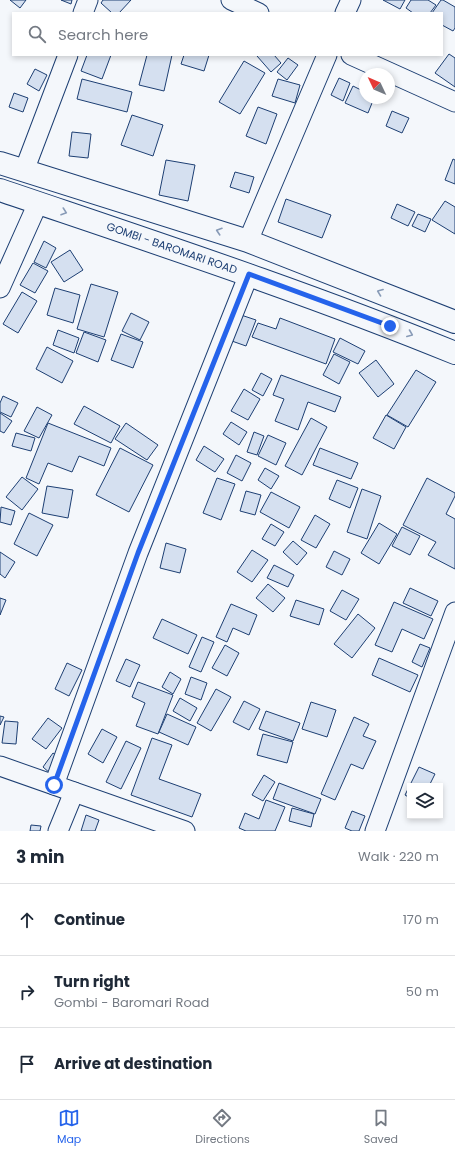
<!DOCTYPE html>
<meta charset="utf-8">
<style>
:root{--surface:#fff;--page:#f6f6f7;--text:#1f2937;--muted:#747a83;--line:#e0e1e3;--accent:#2563eb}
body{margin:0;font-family:Poppins,sans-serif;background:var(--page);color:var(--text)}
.controls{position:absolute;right:12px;bottom:12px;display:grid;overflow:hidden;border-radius:0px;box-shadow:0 2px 6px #0003}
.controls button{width:36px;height:36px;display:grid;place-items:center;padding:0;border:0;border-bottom:1px solid var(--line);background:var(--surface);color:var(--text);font:20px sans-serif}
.compass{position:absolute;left:359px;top:68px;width:36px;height:36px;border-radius:50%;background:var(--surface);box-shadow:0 2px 6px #0003;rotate:314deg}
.stop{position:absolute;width:12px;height:12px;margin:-9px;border:3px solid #2563eb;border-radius:50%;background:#fff}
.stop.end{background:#2563eb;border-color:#fff;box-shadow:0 1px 4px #0008}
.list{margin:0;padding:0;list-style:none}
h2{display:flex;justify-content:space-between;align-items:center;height:52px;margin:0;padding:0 16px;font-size:17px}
h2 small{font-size:13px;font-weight:400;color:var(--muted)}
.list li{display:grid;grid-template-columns:26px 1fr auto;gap:12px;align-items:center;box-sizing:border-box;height:72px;padding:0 16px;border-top:1px solid var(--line)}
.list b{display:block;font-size:15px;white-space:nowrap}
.list p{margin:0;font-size:13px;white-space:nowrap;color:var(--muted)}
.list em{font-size:13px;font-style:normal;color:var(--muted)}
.icon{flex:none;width:22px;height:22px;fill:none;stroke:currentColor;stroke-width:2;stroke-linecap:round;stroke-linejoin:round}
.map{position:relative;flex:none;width:455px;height:831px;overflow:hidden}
.search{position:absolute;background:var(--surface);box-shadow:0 2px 6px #0003;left:12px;right:12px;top:12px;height:44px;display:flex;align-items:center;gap:10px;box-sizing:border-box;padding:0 14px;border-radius:0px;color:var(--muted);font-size:15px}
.sheet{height:268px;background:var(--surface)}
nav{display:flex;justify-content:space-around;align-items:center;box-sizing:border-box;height:56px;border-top:1px solid var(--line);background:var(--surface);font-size:11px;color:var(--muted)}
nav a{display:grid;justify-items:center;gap:2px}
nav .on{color:var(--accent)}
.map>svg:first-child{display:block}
.building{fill:#d5e0f0;stroke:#1d3f73}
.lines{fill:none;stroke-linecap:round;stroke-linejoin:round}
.minor-casing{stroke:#1d3f73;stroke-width:21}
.primary-casing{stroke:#1d3f73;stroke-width:24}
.minor{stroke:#f4f7fb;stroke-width:19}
.primary{stroke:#f4f7fb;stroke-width:22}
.oneway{stroke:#889bb7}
.route{stroke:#2563eb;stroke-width:5}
.labels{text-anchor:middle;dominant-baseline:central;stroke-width:3;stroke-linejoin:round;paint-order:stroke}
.street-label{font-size:11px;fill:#1d3f73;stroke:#f4f7fb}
</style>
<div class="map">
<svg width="455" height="831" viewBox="0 0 455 831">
<rect width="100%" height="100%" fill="#f4f7fb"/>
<g class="building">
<polygon points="10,0 26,0 20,8"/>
<polygon points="61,0 72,0 71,4"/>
<polygon points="103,0 131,0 119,13 112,13 101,3"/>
<polygon points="383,0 405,0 400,9"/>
<polygon points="411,0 428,0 436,5 430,13 413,13 406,8"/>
<polygon points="441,0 443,0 455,7 455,28 453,31 442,25 442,13 432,13"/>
<polygon points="449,54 455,58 455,87 435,73"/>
<polygon points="87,55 111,55 102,79 81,71"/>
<polygon points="147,55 172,55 164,91 139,85"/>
<polygon points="184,55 209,55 204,71 181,64"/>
<polygon points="258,55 274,55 281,63 271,72 257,56"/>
<polygon points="288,58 298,65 287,80 277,72"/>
<polygon points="244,61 265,73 240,114 219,102"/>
<polygon points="35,69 47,75 39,91 27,84"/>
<polygon points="339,78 350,83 343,101 331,95"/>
<polygon points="82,79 132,92 127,112 77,99"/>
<polygon points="278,79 300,85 295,103 272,96"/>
<polygon points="353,86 365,92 365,98 374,98 368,113 345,103"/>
<polygon points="14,93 28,98 23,112 9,107"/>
<polygon points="258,107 277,114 266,144 246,136"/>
<polygon points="392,111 409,118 402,133 386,126"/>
<polygon points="132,115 163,125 153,156 121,145"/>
<polygon points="72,132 91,134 88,158 69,156"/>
<polygon points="453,159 455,160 455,184 445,180"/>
<polygon points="166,160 195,165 188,201 159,195"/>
<polygon points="235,172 254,177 249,193 230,187"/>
<polygon points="286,199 331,215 322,238 278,222"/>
<polygon points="445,201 455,207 455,234 432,220"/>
<polygon points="397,204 415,212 408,226 391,218"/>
<polygon points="418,214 431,219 425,232 412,226"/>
<polygon points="44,241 56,248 46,268 34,262"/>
<polygon points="70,250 83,270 64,282 51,262"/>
<polygon points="33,263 48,271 35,293 20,285"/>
<polygon points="91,284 118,292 104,337 77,329"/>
<polygon points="55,288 80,295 73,323 47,315"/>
<polygon points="22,292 37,301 18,333 3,324"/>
<polygon points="131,313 149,322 140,340 122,331"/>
<polygon points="238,314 256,320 246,346 229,340"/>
<polygon points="280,318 335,339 326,364 252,337 258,323 276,329"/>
<polygon points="58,330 79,338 74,353 53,345"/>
<polygon points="84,332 106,340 98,362 76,353"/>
<polygon points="121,334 143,342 133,368 111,360"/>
<polygon points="340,338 365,351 358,364 333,352"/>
<polygon points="47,347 73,361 62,383 36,369"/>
<polygon points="334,354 350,362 339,384 323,375"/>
<polygon points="376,360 394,384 378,397 359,373"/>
<polygon points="416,370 436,382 408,427 387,415"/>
<polygon points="261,373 272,379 263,396 252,390"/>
<polygon points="281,375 341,397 335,412 308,402 298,430 275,421 284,399 273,395"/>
<polygon points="244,389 260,399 248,420 231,411"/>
<polygon points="3,396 18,403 11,417 0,412 0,403"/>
<polygon points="84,406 120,426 111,443 74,424"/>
<polygon points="37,407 52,415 39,438 24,431"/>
<polygon points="0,413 12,421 4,433 0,431"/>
<polygon points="386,415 406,427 394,449 373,438"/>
<polygon points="311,418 327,427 302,475 285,466"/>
<polygon points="231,422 247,432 239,445 223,434"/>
<polygon points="48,423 111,448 104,466 79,456 72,472 48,463 39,484 26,478"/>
<polygon points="126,423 158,445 147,460 115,439"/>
<polygon points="254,432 264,436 257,455 247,452"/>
<polygon points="16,433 35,438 31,451 12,446"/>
<polygon points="268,435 286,443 276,465 258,456"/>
<polygon points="204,446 224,459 215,472 196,460"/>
<polygon points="120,448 153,465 129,512 96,495"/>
<polygon points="320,448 358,463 351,479 313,465"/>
<polygon points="236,455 251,463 242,481 227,473"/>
<polygon points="265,468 279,476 271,489 258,480"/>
<polygon points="22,477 38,489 22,510 6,497"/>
<polygon points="217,478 235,484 221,520 203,513"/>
<polygon points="427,478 455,493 455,496 446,514 455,519 455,569 428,555 436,542 403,525"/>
<polygon points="337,480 358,488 350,508 329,499"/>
<polygon points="47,486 73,490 68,518 42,513"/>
<polygon points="362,489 381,496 367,539 347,532"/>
<polygon points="246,491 261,495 255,515 240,511"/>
<polygon points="271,492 300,507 289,528 260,512"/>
<polygon points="1,507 15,511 11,525 0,522"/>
<polygon points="29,513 53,525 37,556 14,544"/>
<polygon points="315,515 330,524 316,548 301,540"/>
<polygon points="379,523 397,534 379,564 361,553"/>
<polygon points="271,524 284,532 275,546 262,539"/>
<polygon points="402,527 420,536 410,555 392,546"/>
<polygon points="293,541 307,553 297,565 283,552"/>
<polygon points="166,543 186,549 180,573 160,568"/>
<polygon points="252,550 268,560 252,582 237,572"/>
<polygon points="334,551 350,559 342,575 326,567"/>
<polygon points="0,552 15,562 5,578 0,574"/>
<polygon points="274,565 294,575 288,587 267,578"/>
<polygon points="268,584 285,598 273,612 256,598"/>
<polygon points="410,588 438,601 431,616 403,603"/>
<polygon points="342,590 359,599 346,620 330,611"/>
<polygon points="0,598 6,600 0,615"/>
<polygon points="296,600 324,609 319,625 290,616"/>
<polygon points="394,602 433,619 424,639 402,629 392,652 375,645"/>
<polygon points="231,604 257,615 249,635 233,628 227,642 216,637"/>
<polygon points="358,614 375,628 352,658 334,644"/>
<polygon points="162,619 197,635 188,654 153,638"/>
<polygon points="202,637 214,642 201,672 189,667"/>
<polygon points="420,644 430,648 422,667 412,662"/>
<polygon points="225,645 239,653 227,676 212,668"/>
<polygon points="379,658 418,675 410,692 372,675"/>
<polygon points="126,659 140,665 130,687 116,681"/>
<polygon points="67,663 82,670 69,696 55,689"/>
<polygon points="170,672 181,679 173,694 162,687"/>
<polygon points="191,677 207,683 201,700 185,694"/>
<polygon points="138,682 173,695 158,734 136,726 145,703 132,697"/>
<polygon points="216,689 231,697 211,731 197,723"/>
<polygon points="180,698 197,708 190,721 173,711"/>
<polygon points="244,701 260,709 249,730 233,722"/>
<polygon points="311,702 336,710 327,737 302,729"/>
<polygon points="266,711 300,723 293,741 259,729"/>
<polygon points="167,714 196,727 188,745 159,732"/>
<polygon points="0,716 4,717 0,725"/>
<polygon points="354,717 369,724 363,736 376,741 363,769 351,764 335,800 321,794"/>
<polygon points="48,718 62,728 46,749 32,739"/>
<polygon points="5,721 18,722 16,744 2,743"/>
<polygon points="102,729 117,737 103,763 88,754"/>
<polygon points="263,734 293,742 287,763 257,755"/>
<polygon points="152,738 172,745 159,779 201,794 192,817 131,795"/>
<polygon points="126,741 141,748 121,789 106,782"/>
<polygon points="53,753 62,759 51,774 43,767"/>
<polygon points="419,767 435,774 429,786 410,786 410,798 405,795"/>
<polygon points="264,775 275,782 263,801 252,795"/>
<polygon points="279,783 321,799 315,814 273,799"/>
<polygon points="266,800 285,807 275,831 246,831 239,828 245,813 259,819"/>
<polygon points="292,808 314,814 311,827 289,821"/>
<polygon points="352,811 365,816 359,831 352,831 345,828"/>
<polygon points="86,815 99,820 95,831 81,831"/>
<polygon points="31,825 41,826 40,831 30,831"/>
</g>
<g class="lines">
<defs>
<g id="minor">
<polyline points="231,0 259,13"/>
<polyline points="83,13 88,0"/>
<polyline points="345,13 351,0"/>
<polyline points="351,55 455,102"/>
<polyline points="24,171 68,55"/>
<polyline points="248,241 327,55"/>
<polyline points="0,288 38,203"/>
<polyline points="0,766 185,831"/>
<polyline points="54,785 138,553 249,274"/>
<polyline points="58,831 74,792"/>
<polyline points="375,831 455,612"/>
</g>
<g id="primary">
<polyline points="0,163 248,241 455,322"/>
<path d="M0 190C153 242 306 292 455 353"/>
</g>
</defs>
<use href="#minor" class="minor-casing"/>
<use href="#primary" class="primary-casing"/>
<use href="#minor" class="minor"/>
<use href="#primary" class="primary"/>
</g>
<defs><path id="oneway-chevron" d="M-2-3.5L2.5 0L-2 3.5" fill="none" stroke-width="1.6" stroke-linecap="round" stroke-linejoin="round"/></defs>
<g class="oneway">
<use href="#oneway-chevron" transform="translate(64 212) rotate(19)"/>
<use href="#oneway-chevron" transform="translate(219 231) rotate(-162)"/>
<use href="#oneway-chevron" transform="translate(380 292) rotate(-159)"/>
<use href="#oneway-chevron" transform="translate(410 334) rotate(22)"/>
</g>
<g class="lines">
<polyline class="route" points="54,785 138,553 249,274 390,326"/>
</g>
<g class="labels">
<g class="street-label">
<text transform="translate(172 248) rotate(19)">GOMBI - BAROMARI ROAD</text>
</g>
</g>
</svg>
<div class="controls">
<button><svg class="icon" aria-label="layers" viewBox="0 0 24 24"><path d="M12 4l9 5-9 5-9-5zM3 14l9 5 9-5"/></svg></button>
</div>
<svg class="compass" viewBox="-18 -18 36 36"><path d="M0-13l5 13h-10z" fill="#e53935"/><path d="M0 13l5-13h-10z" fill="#747a83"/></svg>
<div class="stop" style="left:54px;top:785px"></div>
<div class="stop end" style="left:390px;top:326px"></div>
<div class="search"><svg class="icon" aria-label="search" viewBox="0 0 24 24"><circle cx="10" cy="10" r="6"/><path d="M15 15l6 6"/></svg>Search here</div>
</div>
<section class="sheet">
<h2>3 min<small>Walk · 220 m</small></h2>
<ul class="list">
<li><svg class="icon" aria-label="ahead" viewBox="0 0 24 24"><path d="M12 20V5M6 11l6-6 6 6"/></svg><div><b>Continue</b></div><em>170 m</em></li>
<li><svg class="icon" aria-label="right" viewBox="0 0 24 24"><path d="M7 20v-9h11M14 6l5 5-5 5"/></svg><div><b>Turn right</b><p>Gombi - Baromari Road</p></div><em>50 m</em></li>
<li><svg class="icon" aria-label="arrive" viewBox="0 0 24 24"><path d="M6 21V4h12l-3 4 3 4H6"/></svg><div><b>Arrive at destination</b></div></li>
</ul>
</section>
<nav>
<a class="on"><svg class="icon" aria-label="map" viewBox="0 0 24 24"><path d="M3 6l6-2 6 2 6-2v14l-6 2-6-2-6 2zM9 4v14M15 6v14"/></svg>Map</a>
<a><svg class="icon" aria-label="directions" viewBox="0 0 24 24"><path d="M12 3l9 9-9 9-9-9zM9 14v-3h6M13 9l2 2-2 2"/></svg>Directions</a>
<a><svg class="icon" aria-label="saved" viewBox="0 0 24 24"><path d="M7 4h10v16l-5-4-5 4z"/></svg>Saved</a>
</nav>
